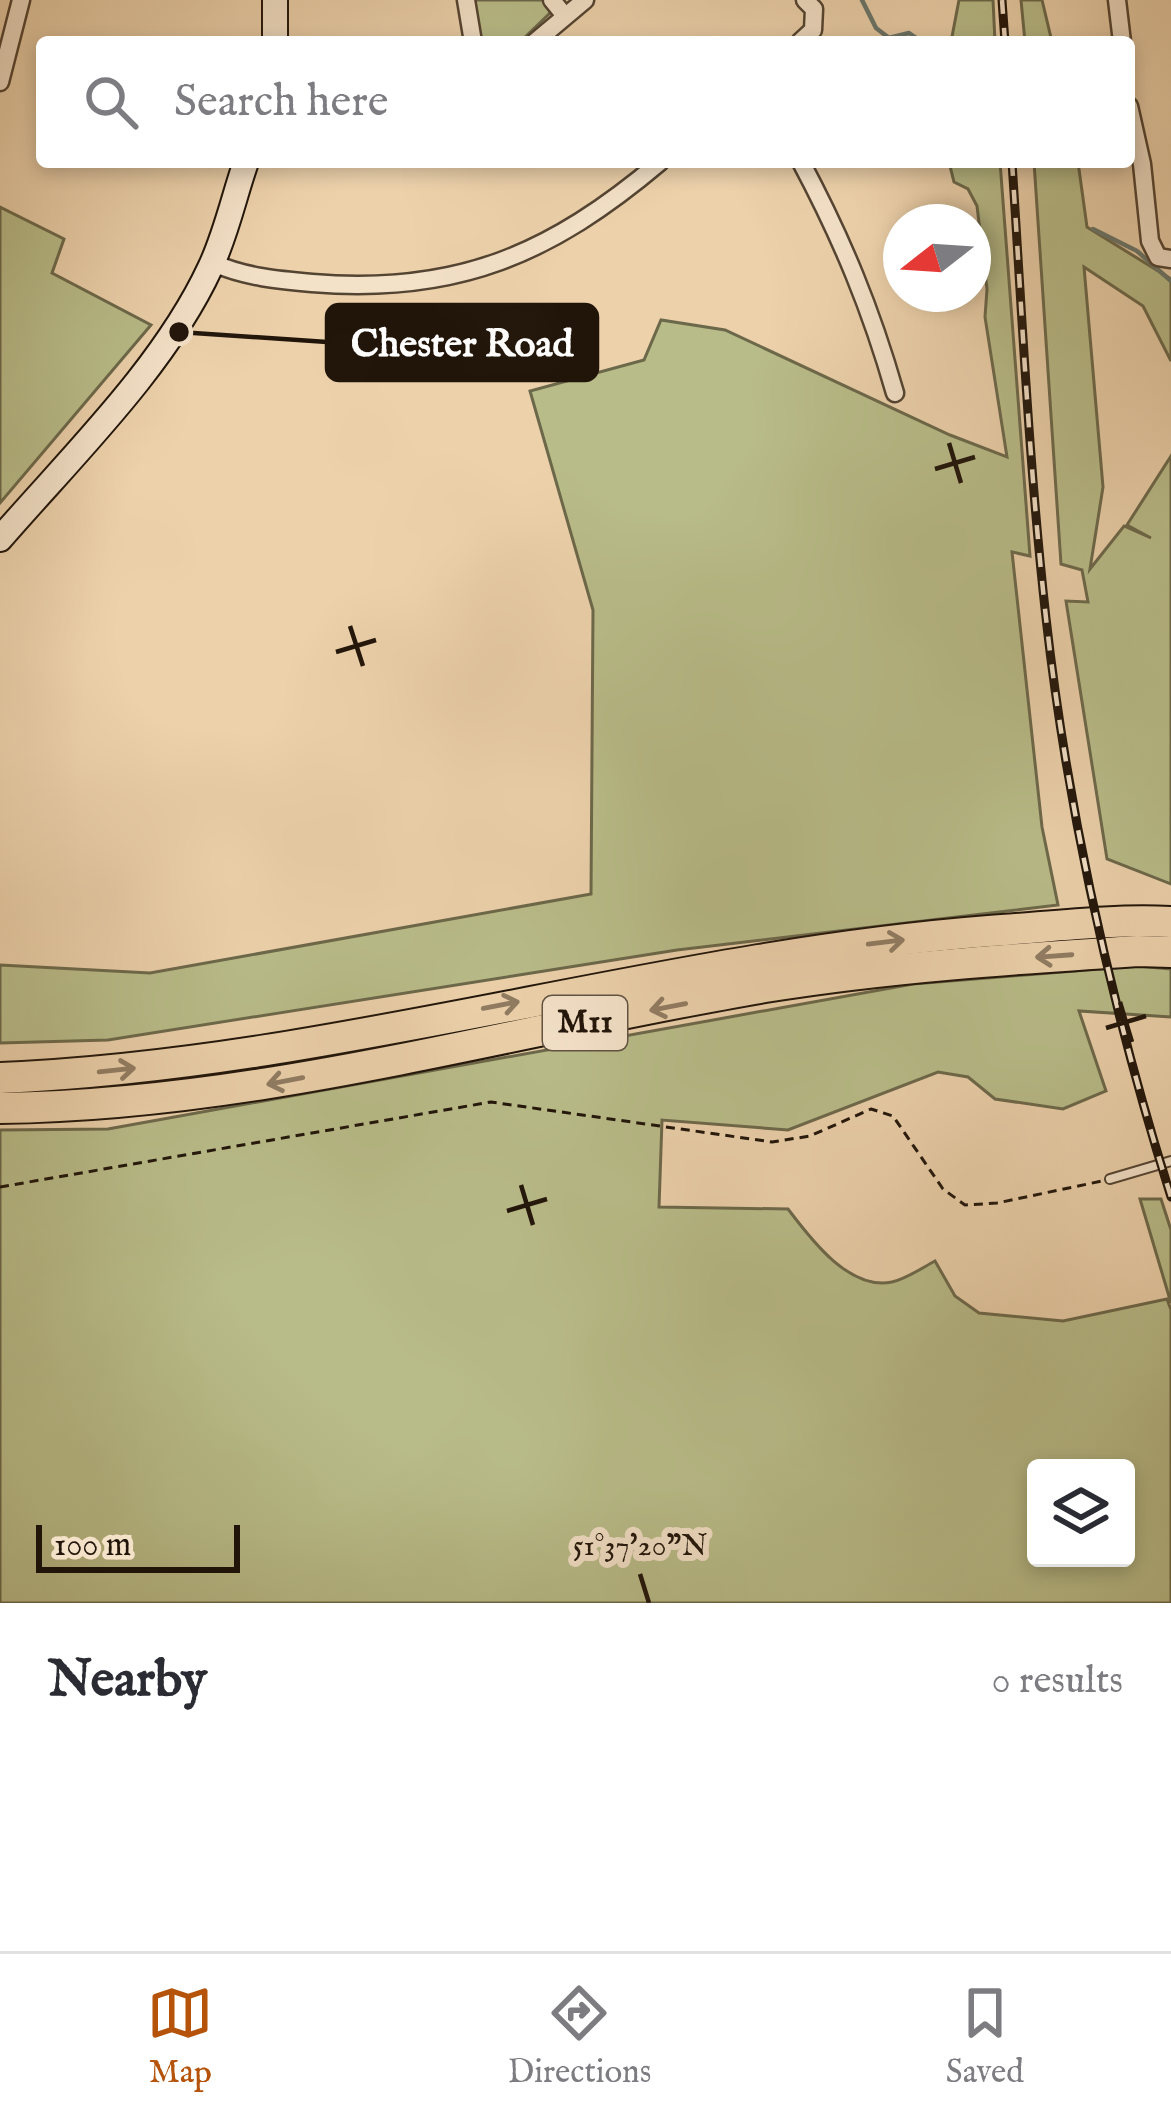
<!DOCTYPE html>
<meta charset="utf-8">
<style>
:root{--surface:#fff;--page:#f7f7f7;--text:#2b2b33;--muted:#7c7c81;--line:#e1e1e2;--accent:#b45309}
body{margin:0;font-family:"IM FELL English",serif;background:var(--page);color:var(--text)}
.controls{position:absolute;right:36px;bottom:36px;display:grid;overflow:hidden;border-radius:12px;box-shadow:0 6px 18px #0003}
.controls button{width:108px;height:108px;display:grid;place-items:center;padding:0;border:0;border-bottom:3px solid var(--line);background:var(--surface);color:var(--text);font:60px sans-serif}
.compass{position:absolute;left:883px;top:204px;width:108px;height:108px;border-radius:50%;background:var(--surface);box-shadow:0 6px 18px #0003;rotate:253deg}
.scale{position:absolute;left:36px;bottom:30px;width:204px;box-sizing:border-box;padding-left:12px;border:6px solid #21150a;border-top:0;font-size:33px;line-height:42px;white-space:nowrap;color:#21150a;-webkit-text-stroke:9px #f3e1c8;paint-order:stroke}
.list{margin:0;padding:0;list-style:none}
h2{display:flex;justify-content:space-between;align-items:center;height:156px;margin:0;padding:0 48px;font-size:51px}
h2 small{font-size:39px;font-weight:400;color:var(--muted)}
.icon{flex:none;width:66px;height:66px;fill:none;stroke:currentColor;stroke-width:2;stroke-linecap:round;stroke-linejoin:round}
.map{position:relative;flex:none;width:1171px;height:1603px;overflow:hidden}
.search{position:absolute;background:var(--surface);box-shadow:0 6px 18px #0003;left:36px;right:36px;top:36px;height:132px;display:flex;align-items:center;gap:30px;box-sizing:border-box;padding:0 42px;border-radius:12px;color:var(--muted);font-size:45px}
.sheet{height:348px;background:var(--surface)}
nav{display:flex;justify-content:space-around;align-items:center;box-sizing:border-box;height:168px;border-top:3px solid var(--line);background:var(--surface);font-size:33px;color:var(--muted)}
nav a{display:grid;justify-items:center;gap:6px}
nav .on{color:var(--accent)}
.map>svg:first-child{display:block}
.green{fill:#b8bc89;stroke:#6c684a;stroke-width:3;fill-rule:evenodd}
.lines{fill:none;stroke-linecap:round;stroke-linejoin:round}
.stream{stroke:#69766c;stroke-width:4.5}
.service-casing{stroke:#544432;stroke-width:12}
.minor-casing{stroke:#544432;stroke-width:21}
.secondary-casing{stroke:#21150a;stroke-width:28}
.motorway-casing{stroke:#21150a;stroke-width:34}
.path{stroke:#21150a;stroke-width:3;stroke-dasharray:9 6;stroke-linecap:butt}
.service{stroke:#f3e1c8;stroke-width:8}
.minor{stroke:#f3e1c8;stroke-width:16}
.secondary{stroke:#f3e1c8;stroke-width:24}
.motorway{stroke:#ecd1ab;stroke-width:30}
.rail-casing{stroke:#21150a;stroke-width:9}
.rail{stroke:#f3e1c8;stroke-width:4.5;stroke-dasharray:14;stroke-linecap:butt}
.oneway{stroke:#917c63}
.ticks{fill:none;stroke:#21150a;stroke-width:4.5}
.labels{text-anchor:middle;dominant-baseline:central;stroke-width:12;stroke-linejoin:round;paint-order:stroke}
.shield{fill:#f3e1c8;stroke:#605243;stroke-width:3}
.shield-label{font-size:33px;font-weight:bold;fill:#21150a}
.ticks-label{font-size:30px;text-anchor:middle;fill:#21150a;stroke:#f3e1c8;stroke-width:12;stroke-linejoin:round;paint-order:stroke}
.leader{fill:none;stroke:#21150a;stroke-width:4.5}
.callout-dot{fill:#21150a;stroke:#f3e1c8;stroke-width:4.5}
.callout{fill:#21150a;stroke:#21150a;stroke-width:4.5}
.callout-label{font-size:39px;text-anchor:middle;font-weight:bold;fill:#fff}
</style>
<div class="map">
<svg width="1171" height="1603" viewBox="0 0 1171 1603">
<rect width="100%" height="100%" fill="#ecd1ab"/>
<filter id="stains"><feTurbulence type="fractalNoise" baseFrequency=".00167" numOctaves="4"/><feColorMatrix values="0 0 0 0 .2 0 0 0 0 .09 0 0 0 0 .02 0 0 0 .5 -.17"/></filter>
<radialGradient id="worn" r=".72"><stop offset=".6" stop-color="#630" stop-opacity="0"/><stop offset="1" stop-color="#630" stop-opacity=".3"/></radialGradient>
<g class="green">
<polygon points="468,0 547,0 550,13 520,42 473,42"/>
<polygon points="959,0 993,0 995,42 951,42"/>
<polygon points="1021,0 1042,0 1052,42 1025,42"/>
<polygon points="949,162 1000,162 1030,556 1012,552 1042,827 1058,905 677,950 108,1040 0,1043 0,965 150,973 591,894 593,610 530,391 644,360 661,320 725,330 950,435 1007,457 985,317 987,289 977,206 968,189 954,182"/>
<polygon points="1034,162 1078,162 1087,227 1171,279 1171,361 1143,306 1084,267 1103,487 1090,569 1124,526 1151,538 1127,525 1171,456 1171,884 1107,859 1066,601 1088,602 1082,570 1061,564"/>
<polygon points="0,207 64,239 52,273 151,325 0,503"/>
<path d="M1137 966 1171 969V1017L1079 1011 1106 1091 1063 1109 995 1099 968 1077 938 1072 788 1130 662 1120 659 1207 788 1209C810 1238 849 1291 892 1282 906 1279 922 1268 935 1261L955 1296 979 1313 1063 1321 1167 1299 1171 1310V1603H0V1130L108 1129 913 984ZM1036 1468H1126V1558H1036Z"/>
<polygon points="1140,1199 1161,1199 1171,1230 1171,1303"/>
</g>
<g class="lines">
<g class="stream">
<polyline points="862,0 876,28 889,38 909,33 922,42"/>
<polyline points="1093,229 1137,251 1171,281"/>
</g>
<defs>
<polyline id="service" points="1110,1179 1171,1161"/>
<g id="minor">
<polyline points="466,0 473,42"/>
<polyline points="552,0 565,16"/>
<polyline points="1117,0 1122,42"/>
<polyline points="535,42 585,0"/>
<polyline points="800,42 813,30 814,9 805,0"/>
<polyline points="0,82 21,0"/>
<polyline points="1129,106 1142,164 1150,241 1158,257 1171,259"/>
<path d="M801 162C842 239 871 309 895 393"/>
<path d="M213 263C245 277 278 280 312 283 457 295 551 254 660 162"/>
</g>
<g id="secondary">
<polyline points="275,42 275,0"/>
<path d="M0 539C72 456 164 367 210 268 226 235 234 196 246 162"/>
</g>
<g id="motorway">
<path d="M0 1078C334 1064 656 957 989 931 1050 927 1110 919 1171 922"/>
<path d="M0 1108C260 1105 510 1030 765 987 889 967 1013 959 1138 951L1171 952"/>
</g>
</defs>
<use href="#service" class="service-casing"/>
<use href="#minor" class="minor-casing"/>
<use href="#secondary" class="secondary-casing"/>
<use href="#motorway" class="motorway-casing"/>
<polyline class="path" points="0,1187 491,1102 772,1142 810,1136 871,1109 893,1116 943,1189 965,1205 997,1203 1102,1181"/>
<use href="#service" class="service"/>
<use href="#minor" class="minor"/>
<use href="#secondary" class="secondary"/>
<use href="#motorway" class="motorway"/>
<defs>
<g id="rail">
<polyline points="1002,0 1005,42"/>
<path d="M1012 162C1022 314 1029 466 1046 618 1068 814 1112 1009 1171 1197"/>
</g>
</defs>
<use href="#rail" class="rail-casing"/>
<use href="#rail" class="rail"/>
</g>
<defs><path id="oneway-shaft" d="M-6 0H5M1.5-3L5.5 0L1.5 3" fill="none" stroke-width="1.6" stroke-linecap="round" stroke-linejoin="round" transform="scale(3)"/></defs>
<g class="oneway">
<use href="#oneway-shaft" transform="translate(886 942) rotate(-7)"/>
<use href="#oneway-shaft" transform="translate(1054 956) rotate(176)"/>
<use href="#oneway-shaft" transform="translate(501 1005) rotate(-11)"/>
<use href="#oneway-shaft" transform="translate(668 1007) rotate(169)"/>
<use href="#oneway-shaft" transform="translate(117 1070) rotate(-6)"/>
<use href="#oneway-shaft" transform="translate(285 1081) rotate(169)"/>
</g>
<path class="ticks" d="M949 443 961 483M935 469 975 457M350 626 363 666M336 652 376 640M1120 1002 1132 1042M1106 1028 1146 1016M521 1185 533 1225M507 1211 547 1199M640 1574 649 1603"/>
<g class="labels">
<rect class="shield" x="543" y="996" width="84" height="54" rx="9"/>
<g class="shield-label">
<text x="585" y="1023">M11</text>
</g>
</g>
<g class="ticks-label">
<text x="640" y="1555">51°37'20"N</text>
</g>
<path class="leader" d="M179 332L327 342"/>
<circle class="callout-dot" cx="179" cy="332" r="12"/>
<rect class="callout" x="327" y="305" width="270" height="75" rx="12"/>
<g class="callout-label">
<text x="462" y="356">Chester Road</text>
</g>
<rect width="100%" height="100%" filter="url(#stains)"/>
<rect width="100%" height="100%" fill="url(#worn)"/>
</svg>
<div class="controls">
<button><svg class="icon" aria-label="layers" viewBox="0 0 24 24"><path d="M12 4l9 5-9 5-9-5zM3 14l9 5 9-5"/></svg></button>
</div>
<svg class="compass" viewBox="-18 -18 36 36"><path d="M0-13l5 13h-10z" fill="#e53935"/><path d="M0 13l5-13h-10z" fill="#7c7c81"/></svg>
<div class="scale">100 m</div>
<div class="search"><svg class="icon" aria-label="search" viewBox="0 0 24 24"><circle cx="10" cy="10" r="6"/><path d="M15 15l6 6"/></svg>Search here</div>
</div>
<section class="sheet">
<h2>Nearby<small>0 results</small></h2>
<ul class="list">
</ul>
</section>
<nav>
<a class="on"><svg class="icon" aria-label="map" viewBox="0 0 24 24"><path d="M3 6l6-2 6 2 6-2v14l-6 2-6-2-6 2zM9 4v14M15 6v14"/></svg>Map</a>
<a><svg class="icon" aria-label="directions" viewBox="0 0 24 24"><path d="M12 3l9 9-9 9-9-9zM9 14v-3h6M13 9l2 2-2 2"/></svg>Directions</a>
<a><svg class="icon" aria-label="saved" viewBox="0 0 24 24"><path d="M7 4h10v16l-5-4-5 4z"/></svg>Saved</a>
</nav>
